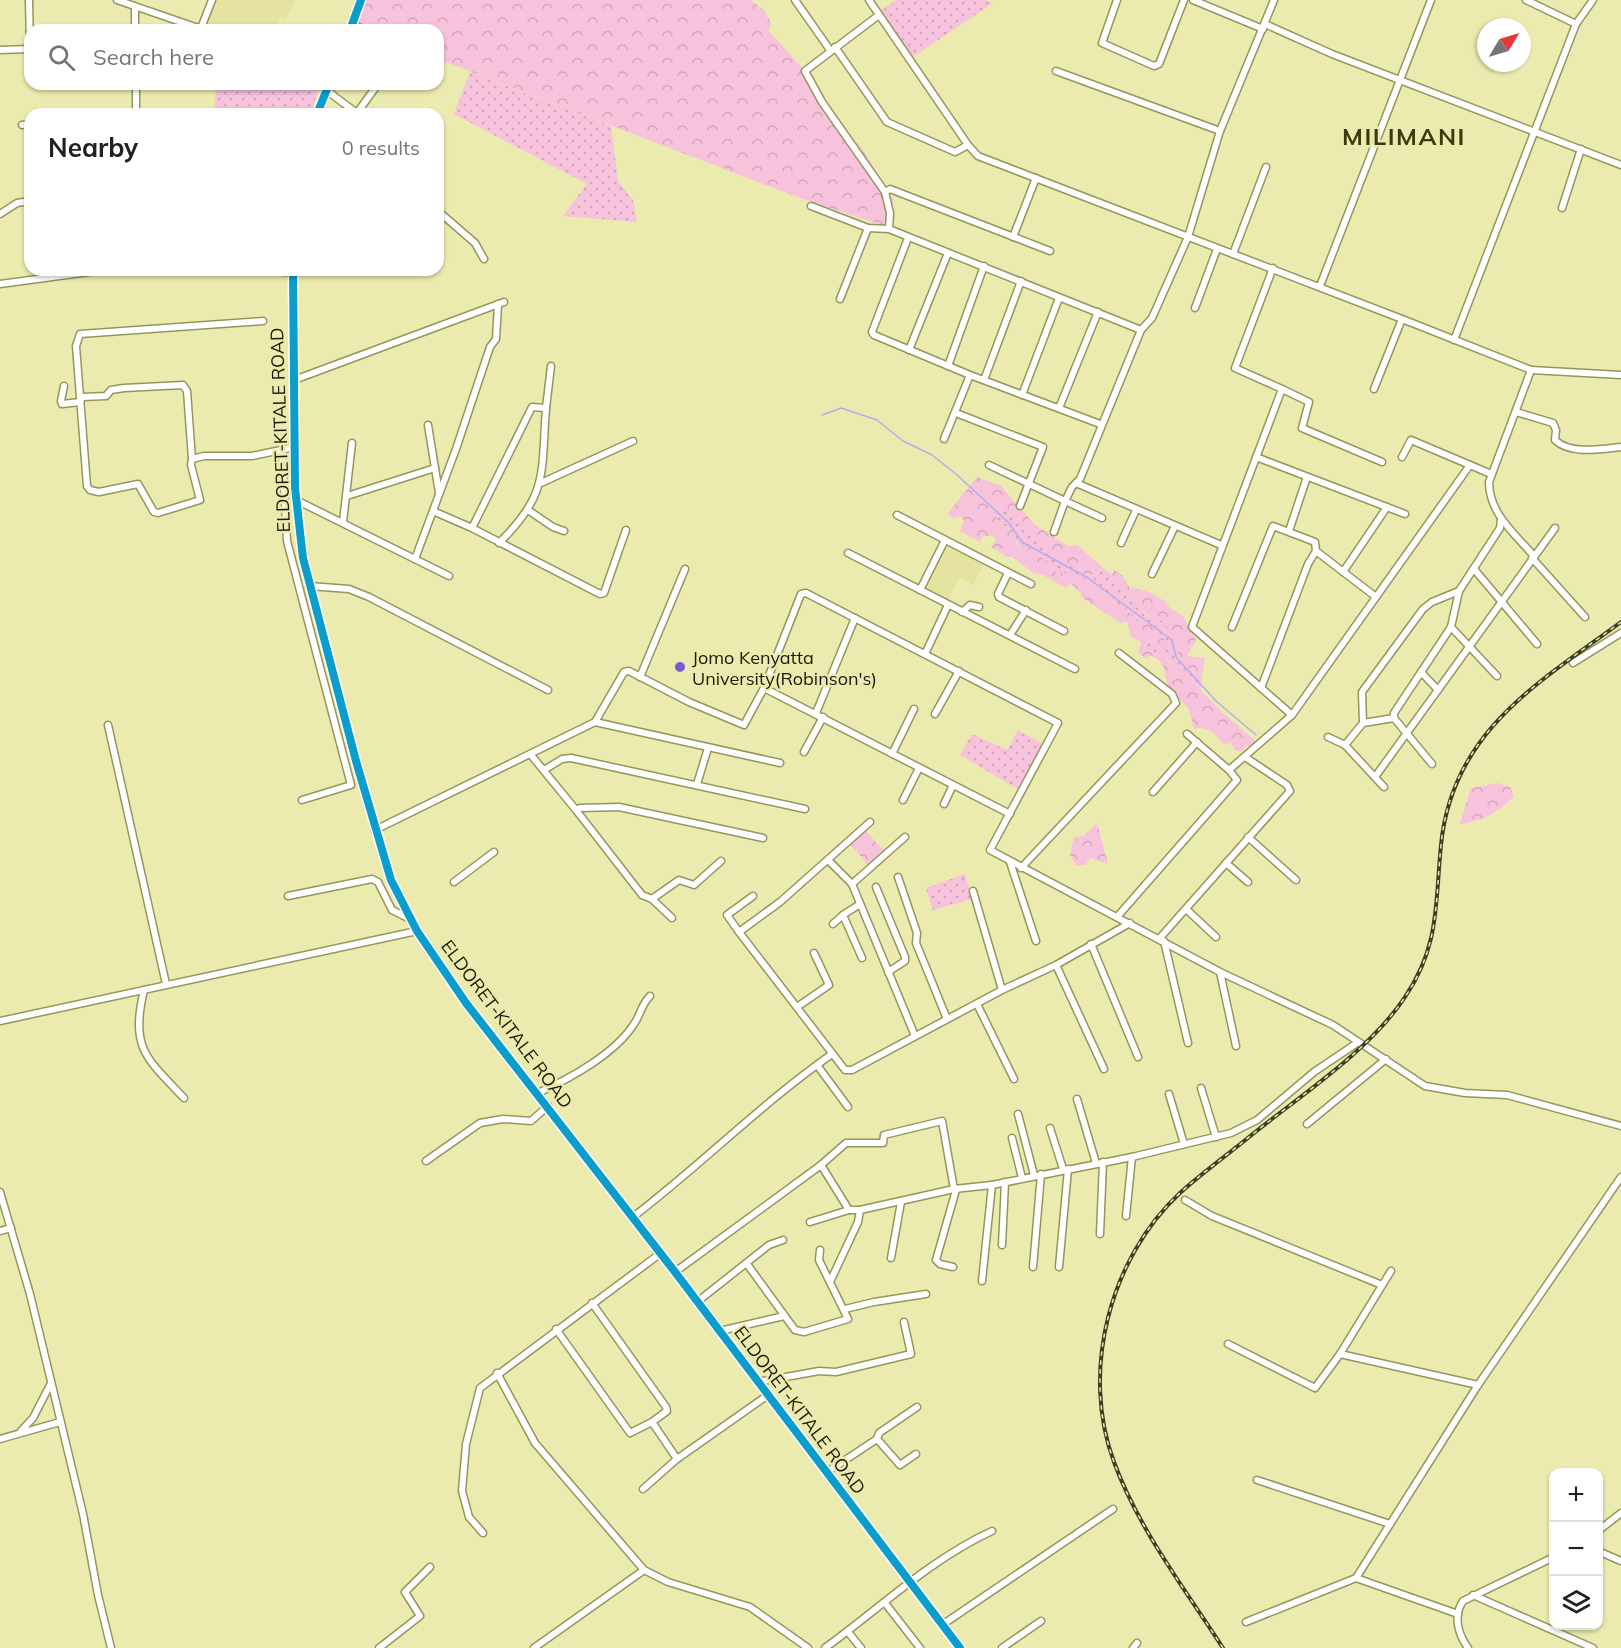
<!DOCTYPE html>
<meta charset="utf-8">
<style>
:root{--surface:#fff;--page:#f6f6f6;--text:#202124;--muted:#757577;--line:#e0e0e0}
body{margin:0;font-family:Mulish,sans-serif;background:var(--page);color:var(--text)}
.controls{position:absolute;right:18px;bottom:18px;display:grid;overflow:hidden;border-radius:12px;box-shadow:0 2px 4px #0004}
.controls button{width:54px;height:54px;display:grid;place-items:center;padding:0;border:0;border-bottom:2px solid var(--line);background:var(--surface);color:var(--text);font:30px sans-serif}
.compass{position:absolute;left:1477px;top:18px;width:54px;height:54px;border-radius:50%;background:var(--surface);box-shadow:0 2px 4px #0004;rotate:52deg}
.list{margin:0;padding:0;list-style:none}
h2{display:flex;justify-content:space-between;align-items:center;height:78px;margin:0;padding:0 24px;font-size:26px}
h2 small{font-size:20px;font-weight:400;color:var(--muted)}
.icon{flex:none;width:33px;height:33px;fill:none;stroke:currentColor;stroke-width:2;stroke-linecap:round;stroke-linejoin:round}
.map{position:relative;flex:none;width:1621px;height:1648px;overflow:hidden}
.search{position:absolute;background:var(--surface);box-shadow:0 2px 4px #0004;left:24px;top:24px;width:420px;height:66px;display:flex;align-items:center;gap:15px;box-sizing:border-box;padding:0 21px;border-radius:18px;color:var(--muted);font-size:22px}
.panel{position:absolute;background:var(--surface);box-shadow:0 2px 4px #0004;left:24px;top:108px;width:420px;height:168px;border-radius:18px}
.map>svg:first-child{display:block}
.built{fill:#e4e39f}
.grass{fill:url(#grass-dots)}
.forest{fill:url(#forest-crowns)}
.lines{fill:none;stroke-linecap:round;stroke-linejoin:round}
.stream{stroke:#b2aeed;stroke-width:1.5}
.minor-casing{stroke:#96955c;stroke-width:9}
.highway-casing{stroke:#fff;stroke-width:11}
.minor{stroke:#fff;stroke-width:6}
.highway{stroke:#0c9dca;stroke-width:8}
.rail-casing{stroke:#3f3e22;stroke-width:4}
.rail{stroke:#ecebaf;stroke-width:1.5;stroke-dasharray:4.5;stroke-linecap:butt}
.poi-dot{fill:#735ed8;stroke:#ecebaf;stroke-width:2}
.labels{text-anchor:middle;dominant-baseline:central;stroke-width:5;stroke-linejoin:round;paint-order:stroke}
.street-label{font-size:18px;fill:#1b1a04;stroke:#ecebaf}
.poi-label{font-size:18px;fill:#1b1a04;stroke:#ecebaf;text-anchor:start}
.district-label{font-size:24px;font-weight:bold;letter-spacing:1.5px;fill:#3b3a0e;stroke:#ecebaf}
</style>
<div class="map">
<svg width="1621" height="1648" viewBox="0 0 1621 1648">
<defs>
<pattern id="grass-dots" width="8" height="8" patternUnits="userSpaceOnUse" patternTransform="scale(1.5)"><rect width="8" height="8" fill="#f7c2dc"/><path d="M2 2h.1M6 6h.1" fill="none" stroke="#d3a6bb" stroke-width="1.8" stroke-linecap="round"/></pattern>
<pattern id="forest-crowns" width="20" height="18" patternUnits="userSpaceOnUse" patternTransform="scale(1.5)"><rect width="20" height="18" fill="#f7c2dc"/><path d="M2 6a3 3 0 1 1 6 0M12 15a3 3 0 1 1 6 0" fill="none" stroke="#d3a6bb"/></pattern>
</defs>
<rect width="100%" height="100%" fill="#ecebaf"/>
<g class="built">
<polygon points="214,0 295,0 285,20 280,18 275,30 210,30 204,27"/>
<polygon points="946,542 985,563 973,585 959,578 948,600 924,587"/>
</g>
<g class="grass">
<polygon points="896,0 984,0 993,3 913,57 880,11"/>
<polygon points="470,72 611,126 618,181 633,200 637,222 563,216 587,184 454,114"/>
<polygon points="216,84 308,84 318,89 312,113 214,113"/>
<path d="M997 507C1011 511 1046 534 1045 550L1087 576 1106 570 1120 581 1145 615 1165 622C1175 642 1179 669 1202 677L1201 689 1161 654 1153 653 1141 644V641L1146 644C1139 626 1127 602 1106 601 1099 587 1072 572 1057 573L1048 562 1022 551 1010 529 1000 523 991 509Z"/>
<polygon points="1018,730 1043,744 1018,789 960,755 972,734 1007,750"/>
<polygon points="965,874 972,899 933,910 926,888"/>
</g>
<g class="forest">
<polygon points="365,0 750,0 764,10 771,23 769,31 802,68 821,104 842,135 854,140 861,147 893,200 893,223 882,225 800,198 438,59 438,30 373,30 357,23"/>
<path d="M977 477 1001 486 1034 524 1068 546 1077 545 1106 570 1087 576 1045 550V545L1037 543 1039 536C1031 526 1004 505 991 509L1000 523 1015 533 1016 543 1022 551 1029 549 1048 562 1057 573H1067L1081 577 1093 586 1106 601 1123 606 1137 621 1152 625 1171 648 1164 651 1151 639 1146 644 1131 637 1127 621 1121 623 1081 597V593L1070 583 1066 588 1043 575 1033 573 1013 557H1007L991 547 996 540 993 536H983L980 542 960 531 964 521 961 516 953 518 948 513Z"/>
<path d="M1114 570 1122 575 1130 588 1144 590 1165 601 1170 608 1183 616 1196 640 1187 656 1205 658 1202 677C1179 669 1175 642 1165 622 1132 614 1136 594 1112 575Z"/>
<path d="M1141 644 1153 653 1161 651 1162 654H1166L1167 661 1178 667 1224 714 1258 743 1254 748 1246 745 1242 751H1236L1230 742 1225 745C1215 735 1209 725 1194 729 1192 723 1191 716 1189 710 1185 703 1175 696 1170 689 1162 678 1171 664 1150 655L1147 659 1138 652Z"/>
<path d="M1498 783 1510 787 1514 796C1497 813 1484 821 1460 824L1471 788Z"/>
<polygon points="1097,823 1108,864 1091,858 1085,865 1076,865 1070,855 1074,837 1083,836"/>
<polygon points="864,829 885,852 869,866 849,843"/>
</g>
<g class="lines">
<polyline class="stream" points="822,415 841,408 877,420 903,441 932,455 956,474 1009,523 1022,542 1088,578 1172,640 1176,657 1216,701 1256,735"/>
<defs>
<g id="minor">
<polyline points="29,0 30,49"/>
<polyline points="117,0 204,30"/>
<polyline points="795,0 830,50"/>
<polyline points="869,0 968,145 978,156 1402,319"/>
<polyline points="1117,0 1102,43 1154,66 1159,64 1184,0"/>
<polyline points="1193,0 1263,29"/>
<polyline points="1526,0 1576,24"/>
<polyline points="879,15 805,71 822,102 885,192 890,213 889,229"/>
<polyline points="352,24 365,30"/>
<polyline points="1265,24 1332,54 1621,165"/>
<polyline points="201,28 212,0"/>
<polyline points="135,30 135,7"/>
<polyline points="835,47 887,122 955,152 968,145"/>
<polyline points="0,50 30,49"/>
<polyline points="1056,71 1220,131"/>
<polyline points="136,84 136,114"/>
<polyline points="318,84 358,114"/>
<polyline points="357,113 378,84"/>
<polyline points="22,125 30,124"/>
<polyline points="885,192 890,189 1050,251"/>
<polyline points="811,206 868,228 889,229 1141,330"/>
<polyline points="1562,208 1581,149"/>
<polyline points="438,211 475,243 484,259"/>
<polyline points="0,214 17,203 30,201"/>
<polyline points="1013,237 1036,178"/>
<polyline points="908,238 872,332 874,335 970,375 1100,424"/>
<polyline points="1233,254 1266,167"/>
<polyline points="1273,268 1235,368 1282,389 1192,627 1292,715"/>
<polyline points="268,270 293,273"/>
<polyline points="0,284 104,270"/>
<polyline points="1320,286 1431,0"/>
<polyline points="840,299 868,228"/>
<polyline points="1195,308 1217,249"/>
<polyline points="263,321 80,334 76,346 87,486 90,490 99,492 138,484 154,512 158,513 200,500 191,465 192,459 204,456 252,456 295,447"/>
<polyline points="1454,340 1576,24 1593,0"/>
<polyline points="909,350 948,253"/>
<polyline points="948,366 984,266"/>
<polyline points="1531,370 1621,375"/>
<polyline points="294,380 504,302"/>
<polyline points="984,380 1021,281"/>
<polyline points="64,386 61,401 62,404 80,402 82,397 106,396 111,390 124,388 183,385 187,391 192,459"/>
<polyline points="1282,389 1309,402 1302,428 1382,462"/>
<path d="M1374 389 1402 319 1531 370 1489 482C1489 513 1514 533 1533 555"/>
<polyline points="1022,395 1059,298"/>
<polyline points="1059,408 1098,312"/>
<path d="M1516 412 1553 423 1556 430 1555 440C1570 455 1602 449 1621 447"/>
<polyline points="956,413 1043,447 1020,506"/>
<polyline points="428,425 439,493"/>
<polyline points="944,439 970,375"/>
<polyline points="282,450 287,541 351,785 302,800"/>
<polyline points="1256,457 1405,514"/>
<polyline points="1402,457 1411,440 1470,465"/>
<polyline points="989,465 1065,501 1072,487 1080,479 1141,330 1152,318 1188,237 1220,131 1274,0"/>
<polyline points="541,483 633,441"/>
<polyline points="1076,483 1221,545"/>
<polyline points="347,496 435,468"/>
<polyline points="296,500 449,576"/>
<polyline points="528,510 553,527 564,531"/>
<polyline points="433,511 472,528 600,594 604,593 626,530"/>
<polyline points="897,515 1031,584"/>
<polyline points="343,522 352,443"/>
<polyline points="472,528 532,407 546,408 551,366"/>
<polyline points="1289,531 1307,477"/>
<polyline points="1054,532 1065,501 1102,518"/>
<path d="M499 543C549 494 541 473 546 408"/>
<polyline points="1121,543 1136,510"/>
<polyline points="848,553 1075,669"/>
<polyline points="1532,558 1585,617"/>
<polyline points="415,559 456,449 490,347 496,339 498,304"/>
<polyline points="1474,569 1537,644"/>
<polyline points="1343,572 1387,507"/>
<polyline points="1008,573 998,594 999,597 1064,631"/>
<polyline points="1152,574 1175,526"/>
<polyline points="309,586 349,589 369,597 548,690"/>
<polyline points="920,590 945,540"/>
<polyline points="962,612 970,605 979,607"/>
<polyline points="1232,627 1273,526 1315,542 1316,551 1376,597"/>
<polyline points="1451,627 1497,676"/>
<polyline points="1010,635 1026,610"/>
<polyline points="925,654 948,605"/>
<polyline points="1573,663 1621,633"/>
<polyline points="1421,672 1438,690"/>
<polyline points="640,677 685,569"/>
<polyline points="764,688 1010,814"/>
<polyline points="1261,688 1308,564 1316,551"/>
<polyline points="816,713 855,618"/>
<polyline points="935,714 959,671"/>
<polyline points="595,722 780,763"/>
<polyline points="1363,723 1394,718"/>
<polyline points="108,725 166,984"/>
<polyline points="1328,737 1345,745 1384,787"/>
<polyline points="1345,745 1363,723 1362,692 1423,609 1432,602 1459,591"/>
<polyline points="804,752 823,717"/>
<polyline points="892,754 914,709"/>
<polyline points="531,755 576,810 580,808 619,807 763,838"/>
<polyline points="1432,764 1394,718 1394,713 1451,627 1459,591 1500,528 1501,519"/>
<polyline points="544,770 562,759 571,758 805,809"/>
<polyline points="1229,770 1292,715 1470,465 1491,474"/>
<polyline points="1375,777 1555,528"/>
<polyline points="697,784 708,748"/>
<polyline points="1153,792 1197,742"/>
<polyline points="903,800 919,768"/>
<polyline points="944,804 953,785"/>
<polyline points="576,810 642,895 652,899 672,918"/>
<polyline points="870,822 780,902 739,932 845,1070 852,1070 1002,990 1056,965 1130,923"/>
<polyline points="375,830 595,722 624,672 629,671 689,702 744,725 764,688 801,594 806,593 1058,723 990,850 1220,972 1333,1025 1425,1086 1465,1093 1507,1095 1621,1126"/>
<polyline points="1248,837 1296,880"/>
<polyline points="828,860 852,884 915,1036"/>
<polyline points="1010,862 1036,941"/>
<polyline points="1226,863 1248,882"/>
<polyline points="1021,868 1176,703 1172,694 1119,653"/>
<polyline points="898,877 917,933 916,943 947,1019"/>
<polyline points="454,882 494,852"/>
<polyline points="852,884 905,837"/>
<polyline points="876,887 905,957 905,961 888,972"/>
<polyline points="973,891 1002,990"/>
<polyline points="288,896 372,879 378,882 392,910 410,919"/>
<polyline points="652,899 679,880 694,885 721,861"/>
<polyline points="860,904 843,915 862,958"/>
<polyline points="1186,909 1216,937"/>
<polyline points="1117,917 1237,780 1229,770 1187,734"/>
<polyline points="833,924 843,915"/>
<polyline points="739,932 727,915 753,896"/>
<polyline points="1159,939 1290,791 1287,785 1245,757"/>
<polyline points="1164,941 1188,1043"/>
<polyline points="1091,944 1138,1057"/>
<polyline points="1056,965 1104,1069"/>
<polyline points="1220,972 1236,1046"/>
<path d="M144 990C130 1048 146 1058 184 1098"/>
<polyline points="977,1004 1014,1079"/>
<polyline points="797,1007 829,985 814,953"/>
<polyline points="0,1021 417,931"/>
<polyline points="817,1065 848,1107"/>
<polyline points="1201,1088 1216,1137"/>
<path d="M538 1093C569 1079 615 1054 634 1024 641 1014 641 1005 650 996"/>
<polyline points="1169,1094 1184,1144"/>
<polyline points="1077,1099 1096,1163"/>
<polyline points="1018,1114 1034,1175"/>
<polyline points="1307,1124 1386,1059"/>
<polyline points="1050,1128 1063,1169"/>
<polyline points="1012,1138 1022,1178"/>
<polyline points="426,1161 480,1123 503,1119 531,1121 548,1106"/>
<polyline points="821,1165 849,1210 860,1210"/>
<polyline points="0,1192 30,1294 83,1514 98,1595 111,1648"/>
<polyline points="1185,1200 1212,1216 1382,1285"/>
<polyline points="1126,1216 1132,1157"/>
<path d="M633 1217C701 1165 762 1103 832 1054"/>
<polyline points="810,1222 849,1210"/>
<polyline points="0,1231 11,1228"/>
<polyline points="1100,1234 1103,1162"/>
<polyline points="1002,1245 1005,1182"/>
<polyline points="891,1258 901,1202"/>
<polyline points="747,1264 795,1330 804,1332 848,1319 819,1260 820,1250"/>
<polyline points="953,1267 940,1264 936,1260 956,1190"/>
<polyline points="1033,1267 1041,1174"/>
<polyline points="1059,1267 1068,1169"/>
<polyline points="675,1272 821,1165 846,1143 883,1143 884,1135 942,1121 954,1189"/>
<polyline points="982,1281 992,1185"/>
<polyline points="830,1282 858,1222 860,1210 954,1189 992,1185 1132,1157 1231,1133 1257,1120 1314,1072 1357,1043"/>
<polyline points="697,1302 769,1245 783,1240"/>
<polyline points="592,1303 666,1407 667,1411 652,1422"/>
<polyline points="845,1309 874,1302 926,1294"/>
<polyline points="556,1329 630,1433 652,1422 677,1459"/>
<polyline points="720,1331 784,1316"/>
<polyline points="1228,1344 1315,1388 1340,1354 1391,1271"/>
<polyline points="1340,1354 1478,1385"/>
<polyline points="497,1373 535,1443 644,1570 668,1582 750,1607 808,1648"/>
<polyline points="758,1382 819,1371 836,1372 911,1354 904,1322"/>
<polyline points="21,1431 33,1418 50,1385"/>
<polyline points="0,1439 60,1422"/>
<polyline points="877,1439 900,1465 916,1454"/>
<polyline points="827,1472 877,1439 879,1433 917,1407"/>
<polyline points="1257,1480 1390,1524"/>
<polyline points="643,1489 677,1459 768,1395"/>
<polyline points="1598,1531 1621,1513"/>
<polyline points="483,1533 469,1517 462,1491 466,1444 480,1388 661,1253"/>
<polyline points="1598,1551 1621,1561"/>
<polyline points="1356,1578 1478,1385 1621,1177"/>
<polyline points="1473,1595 1593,1648"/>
<polyline points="885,1603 920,1648"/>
<polyline points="1246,1622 1356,1578 1458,1614"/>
<polyline points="942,1625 1113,1509"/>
<polyline points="848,1632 861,1648"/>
<polyline points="379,1648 420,1616 405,1592 430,1567"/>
<polyline points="534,1648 644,1570"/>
<path d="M825 1648C880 1608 931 1559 992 1531"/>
<polyline points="1002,1648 1041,1621"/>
<polyline points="1133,1648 1137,1643"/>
<path d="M1468 1648C1458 1634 1453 1616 1463 1601L1554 1557"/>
</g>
<g id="highway">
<polyline points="350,30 361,0"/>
<polyline points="317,114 329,84"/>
<polyline points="293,270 295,488 303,558 356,761 391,880 417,931 466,1003 675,1272 960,1648"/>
</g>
</defs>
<use href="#minor" class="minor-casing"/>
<use href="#highway" class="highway-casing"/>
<use href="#minor" class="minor"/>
<use href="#highway" class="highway"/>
<defs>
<path id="rail" d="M1223 1648C1185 1589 1138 1528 1114 1462 1080 1371 1110 1258 1180 1193 1203 1172 1230 1153 1254 1133 1304 1093 1370 1050 1405 997 1440 945 1435 904 1441 845 1452 732 1538 683 1621 622"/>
</defs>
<use href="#rail" class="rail-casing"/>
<use href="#rail" class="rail"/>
</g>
<circle class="poi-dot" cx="680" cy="667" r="6"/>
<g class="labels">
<g class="street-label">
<text transform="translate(280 430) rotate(-92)">ELDORET-KITALE ROAD</text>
<text transform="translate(507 1024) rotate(53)">ELDORET-KITALE ROAD</text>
<text transform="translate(800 1410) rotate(53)">ELDORET-KITALE ROAD</text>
</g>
<g class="poi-label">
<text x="692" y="657">Jomo Kenyatta<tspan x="692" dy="21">University(Robinson's)</tspan></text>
</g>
<g class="district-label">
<text x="1404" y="136">MILIMANI</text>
</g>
</g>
</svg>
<div class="controls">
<button>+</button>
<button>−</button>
<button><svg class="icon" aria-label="layers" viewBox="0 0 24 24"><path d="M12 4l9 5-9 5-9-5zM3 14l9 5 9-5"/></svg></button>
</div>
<svg class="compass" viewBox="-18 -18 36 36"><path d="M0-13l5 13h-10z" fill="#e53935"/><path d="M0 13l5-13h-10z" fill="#757577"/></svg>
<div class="search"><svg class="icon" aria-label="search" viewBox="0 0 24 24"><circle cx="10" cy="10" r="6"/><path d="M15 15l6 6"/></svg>Search here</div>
<section class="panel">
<h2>Nearby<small>0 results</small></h2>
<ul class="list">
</ul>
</section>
</div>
